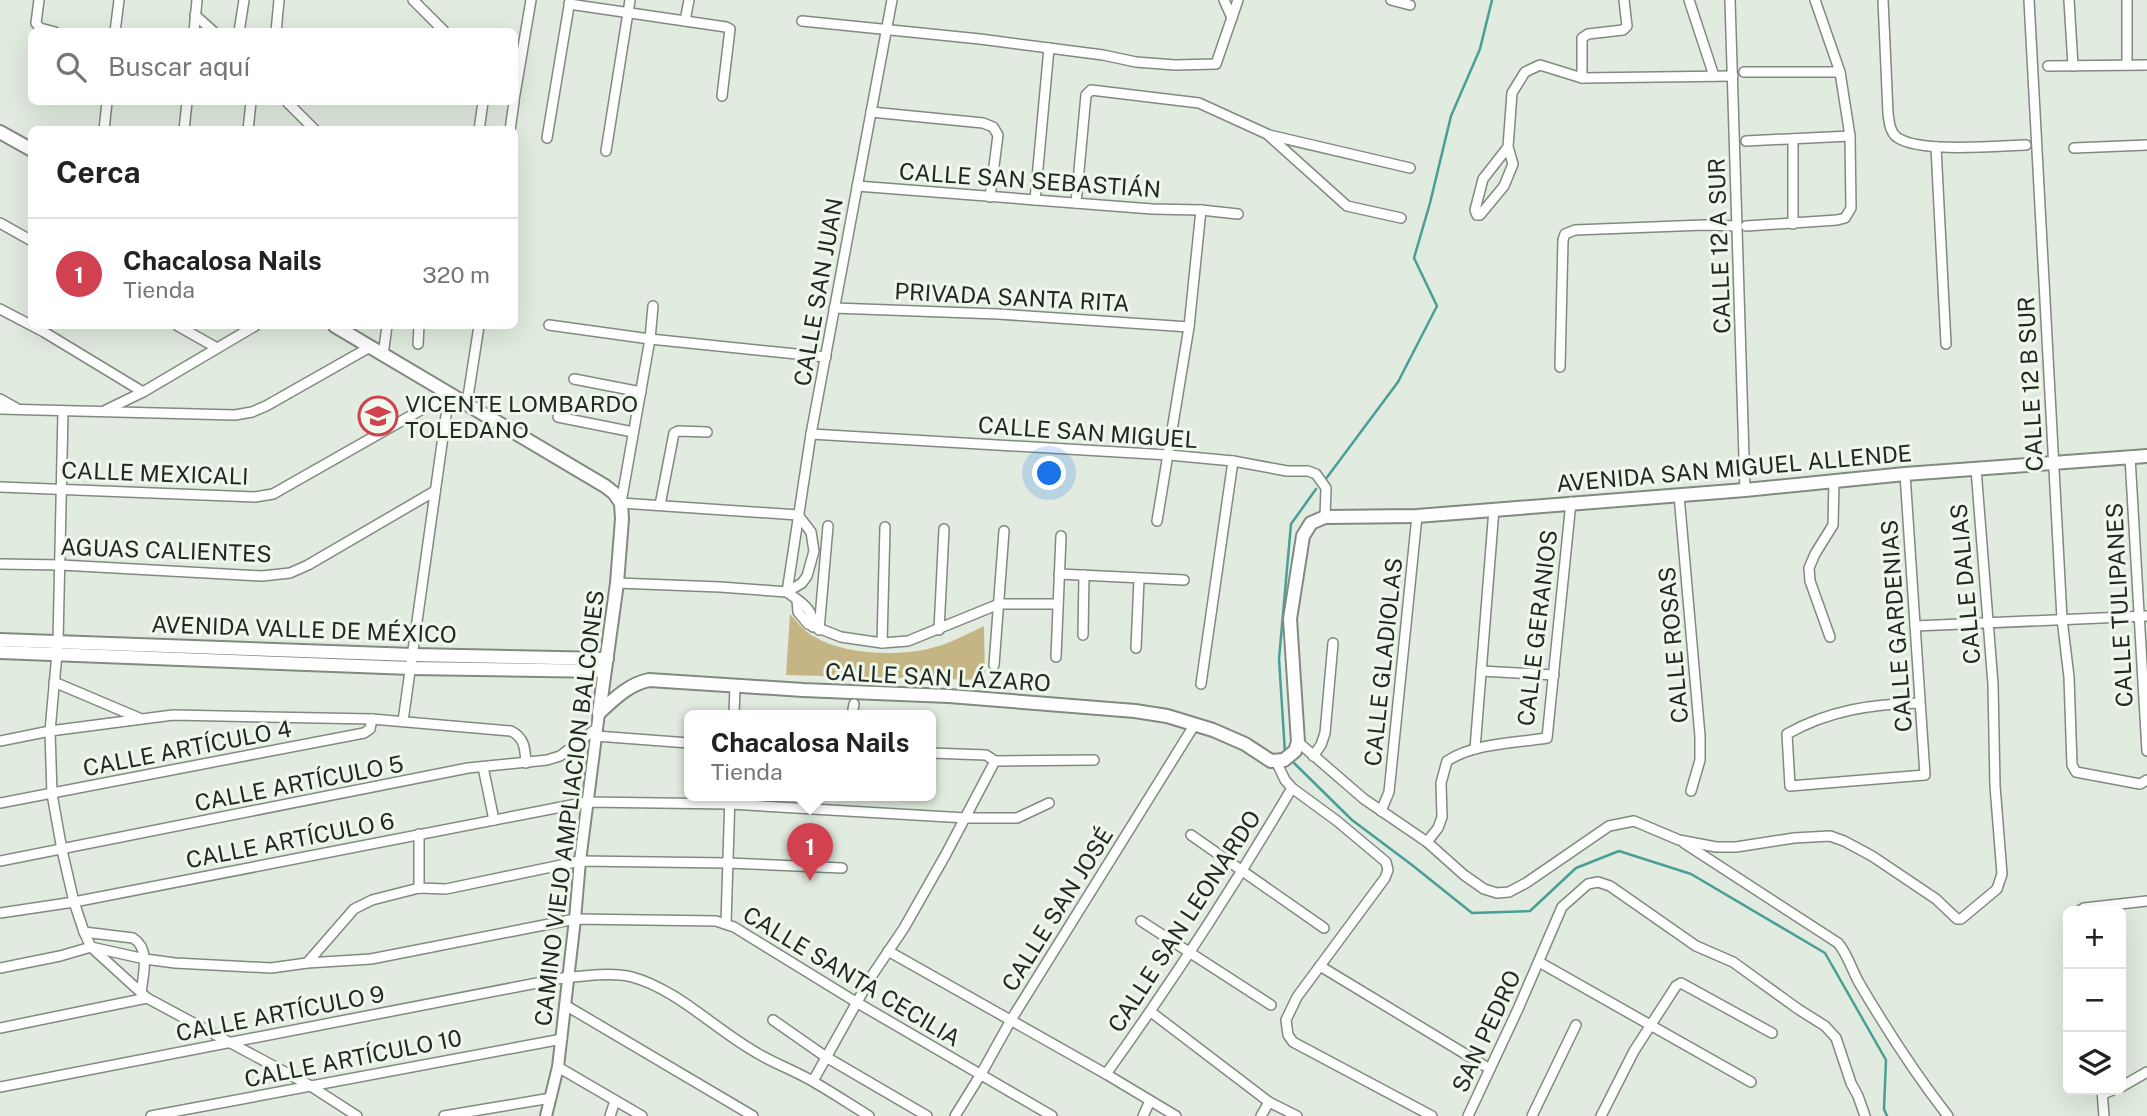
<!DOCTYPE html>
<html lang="es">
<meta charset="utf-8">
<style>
:root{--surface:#fff;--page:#f2f2f2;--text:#222;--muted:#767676;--line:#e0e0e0;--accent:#d14150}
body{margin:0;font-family:"Public Sans",sans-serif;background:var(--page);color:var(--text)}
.controls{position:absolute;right:21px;bottom:21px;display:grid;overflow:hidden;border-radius:10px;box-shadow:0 7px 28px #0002}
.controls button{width:63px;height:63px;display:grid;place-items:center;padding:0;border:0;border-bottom:2px solid var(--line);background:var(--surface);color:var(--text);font:35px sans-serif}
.you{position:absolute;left:1050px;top:474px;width:24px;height:24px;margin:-18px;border:5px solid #fff;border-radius:50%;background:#1a73e8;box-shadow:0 0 0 10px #1a73e833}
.badge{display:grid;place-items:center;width:46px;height:46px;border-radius:50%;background:var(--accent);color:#fff;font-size:23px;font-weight:700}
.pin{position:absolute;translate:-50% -58px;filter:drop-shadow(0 2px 4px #0008)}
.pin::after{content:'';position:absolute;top:37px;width:24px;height:21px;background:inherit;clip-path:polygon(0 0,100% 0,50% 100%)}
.popup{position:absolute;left:684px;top:710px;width:252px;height:91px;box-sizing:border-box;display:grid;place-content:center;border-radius:10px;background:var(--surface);filter:drop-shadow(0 2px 5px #0005);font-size:23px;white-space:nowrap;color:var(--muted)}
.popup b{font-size:26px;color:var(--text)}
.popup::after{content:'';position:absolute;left:50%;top:100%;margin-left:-14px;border:14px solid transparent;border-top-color:var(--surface)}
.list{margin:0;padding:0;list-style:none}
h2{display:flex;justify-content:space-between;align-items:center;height:91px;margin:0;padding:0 28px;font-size:30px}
h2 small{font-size:23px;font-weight:400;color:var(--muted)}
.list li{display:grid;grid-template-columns:46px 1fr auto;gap:21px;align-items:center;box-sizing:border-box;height:112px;padding:0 28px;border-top:2px solid var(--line)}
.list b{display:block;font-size:26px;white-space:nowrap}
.list p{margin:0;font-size:23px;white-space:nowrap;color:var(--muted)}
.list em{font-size:23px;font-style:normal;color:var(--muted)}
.icon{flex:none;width:38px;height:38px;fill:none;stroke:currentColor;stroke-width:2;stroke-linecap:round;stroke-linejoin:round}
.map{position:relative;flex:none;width:2147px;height:1116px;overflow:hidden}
.search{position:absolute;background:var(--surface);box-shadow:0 7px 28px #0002;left:28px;top:28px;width:490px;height:77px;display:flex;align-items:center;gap:18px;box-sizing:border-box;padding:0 24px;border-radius:10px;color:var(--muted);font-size:26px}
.panel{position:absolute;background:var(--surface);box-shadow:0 7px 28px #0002;left:28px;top:126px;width:490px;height:203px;border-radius:10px}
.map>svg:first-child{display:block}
.green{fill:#c6b584}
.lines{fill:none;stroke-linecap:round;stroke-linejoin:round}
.stream{stroke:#499e97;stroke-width:2.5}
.minor-casing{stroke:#818a7f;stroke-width:12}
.tertiary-casing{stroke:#818a7f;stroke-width:14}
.secondary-casing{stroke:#818a7f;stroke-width:16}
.minor{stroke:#fff;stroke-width:9}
.tertiary{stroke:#fff;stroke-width:10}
.secondary{stroke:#fff;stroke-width:12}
.labels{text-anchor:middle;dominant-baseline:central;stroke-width:6;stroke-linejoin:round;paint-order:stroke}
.street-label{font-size:23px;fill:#242824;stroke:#eef9ec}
.poi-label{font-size:23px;fill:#242824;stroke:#eef9ec;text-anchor:start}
</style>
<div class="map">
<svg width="2147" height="1116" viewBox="0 0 2147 1116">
<rect width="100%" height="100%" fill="#e1ebdf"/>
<path class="green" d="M790 614C797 622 804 631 813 636 845 656 905 657 939 646 955 641 969 633 984 626L985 680 786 675Z"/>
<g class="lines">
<g class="stream">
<polyline points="1325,480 1398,382 1437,306 1414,258 1430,203 1451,116 1480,49 1492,0"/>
<polyline points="1285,753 1279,659 1291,524 1316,489"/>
<polyline points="1294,763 1352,820 1412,865 1472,913 1530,911 1576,868 1619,851 1691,874 1825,953 1886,1060 1884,1109 1887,1116"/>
</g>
<defs>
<g id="minor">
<polyline points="39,0 36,23 40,28 55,32"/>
<polyline points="413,0 445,32"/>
<polyline points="1224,0 1232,18"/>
<polyline points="1391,0 1410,5"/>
<polyline points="1689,0 1714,76"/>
<polyline points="1730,0 1745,490"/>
<path d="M1883 0 1888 113C1889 122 1890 133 1898 138 1922 153 1996 146 2026 145"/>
<polyline points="2029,0 2062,619 2069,677 2072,765 2076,772 2140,784 2147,780"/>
<polyline points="2069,0 2073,66"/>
<polyline points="2127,0 2127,65"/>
<polyline points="569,4 726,27 730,29 722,96"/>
<polyline points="195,15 214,32"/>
<polyline points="685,21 689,0"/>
<polyline points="802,21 980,39 1103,55 1136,62 1175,65 1216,64 1238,0"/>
<polyline points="115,32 119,0"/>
<polyline points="194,32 197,0"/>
<polyline points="239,32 244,0"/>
<polyline points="276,32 279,0"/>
<polyline points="2048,66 2147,65"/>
<polyline points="1744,72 1840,72"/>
<polyline points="1582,78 1733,76"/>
<polyline points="514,100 531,0"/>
<polyline points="287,102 315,130"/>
<polyline points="871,112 983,123 993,127 998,135 990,197"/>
<polyline points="104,130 107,102"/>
<polyline points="184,130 187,102"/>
<polyline points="248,130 251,102"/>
<polyline points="479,130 483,102"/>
<polyline points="510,130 514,102"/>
<polyline points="1269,135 1410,168"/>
<polyline points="547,138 570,0"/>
<polyline points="1746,141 1850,136"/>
<polyline points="1508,147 1513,164 1504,186 1480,215 1477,215 1475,210 1483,179 1508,147 1512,93 1525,72 1540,65 1582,78 1582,38 1588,34 1623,30 1627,26 1624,0"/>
<polyline points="1936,147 1946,344"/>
<polyline points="2074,148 2147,145"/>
<polyline points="606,151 630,0"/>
<polyline points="857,186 1152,209 1201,210 1238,214"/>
<polyline points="1035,200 1049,48"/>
<polyline points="1076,203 1086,95 1091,90 1199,103 1267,134 1347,206 1401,218"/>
<polyline points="0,223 32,241"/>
<polyline points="1793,224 1793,139"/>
<polyline points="1746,226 1837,220 1845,218 1851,208 1850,136 1840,72 1815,0"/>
<polyline points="834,308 998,314 1189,327"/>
<polyline points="0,309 44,332 143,392"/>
<polyline points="549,325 650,339 826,357"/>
<polyline points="178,326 217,348"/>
<polyline points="418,344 419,326"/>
<polyline points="383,355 387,326"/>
<polyline points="1560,367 1563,240 1565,234 1575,230 1704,225 1737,226"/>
<polyline points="574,379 641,392"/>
<polyline points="0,399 16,408"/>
<polyline points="467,403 479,326"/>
<polyline points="0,409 235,415 252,412 266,406 370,347"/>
<polyline points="106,410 143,392 255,326"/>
<polyline points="63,411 58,642 50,731 52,794 62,850 74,902 84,932 91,947 147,998 309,1085 357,1116"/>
<polyline points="558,417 633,432"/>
<polyline points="811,434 1169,455 1233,461 1287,471 1308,471 1316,474 1326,488 1325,517"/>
<polyline points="2130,457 2147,751"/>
<path d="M1905 474 1925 775 1790 786 1787 734C1829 710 1873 704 1920 703"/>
<polyline points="0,487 255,497 273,494 449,394"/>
<polyline points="1679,495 1700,736 1700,760 1691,791"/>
<polyline points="660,505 674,433 678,431 707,432"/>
<polyline points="1157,521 1189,327 1201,210"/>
<polyline points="0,564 61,565 262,576 290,573 308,565 435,491"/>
<polyline points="1059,574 1184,580"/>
<polyline points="617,583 720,587 787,592 802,583 807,576 814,551 811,532 798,515 621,503 650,339 653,306"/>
<polyline points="787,592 811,434 892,0"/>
<path d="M787 592C800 602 814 608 813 627"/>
<polyline points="797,600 798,612 808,624 841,637 882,643 908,641 999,604 1058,604"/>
<polyline points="1915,626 2147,616"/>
<polyline points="819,630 828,526"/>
<polyline points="939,630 944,529"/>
<polyline points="1083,635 1084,575"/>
<polyline points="1830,637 1810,581 1809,568 1815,554 1833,525 1834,481"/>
<polyline points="882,643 885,527"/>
<polyline points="1136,648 1139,579"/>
<polyline points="1056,657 1061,536"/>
<polyline points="994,665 1004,531"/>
<polyline points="1481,671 1554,675"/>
<polyline points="54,682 139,718"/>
<polyline points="1201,684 1233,461"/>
<polyline points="734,715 735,686"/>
<polyline points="852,715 854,704"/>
<polyline points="403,721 449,394"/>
<polyline points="596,736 689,743"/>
<path d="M0 741 50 731 173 715 372 719 511 731C525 738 525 749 526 763"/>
<polyline points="1298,742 1364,799 1427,842 1464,875 1484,889 1497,893 1509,892 1526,883 1609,826 1634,821 1679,840 1716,847 1736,847 1794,838 1830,836 1844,841 1872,856 1936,899 1957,919 1961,919 1997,889 2002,874 1995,786 1993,684 1976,469"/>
<polyline points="1475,749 1494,509"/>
<polyline points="931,753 986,755 995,761"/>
<polyline points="1313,756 1321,745 1325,733 1333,643"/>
<polyline points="995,761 1094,760"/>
<polyline points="1276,761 1285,780 1292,788 1337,821 1386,862 1388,870 1385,878 1297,997 1286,1020 1288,1035 1293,1042 1432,1116"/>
<polyline points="483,767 494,820"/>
<polyline points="0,803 364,733 370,729 372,719"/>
<polyline points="1381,811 1389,792 1417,516"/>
<polyline points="1191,835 1324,928"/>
<path d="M1427 842 1438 828 1442 817 1441 783 1447 761C1475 743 1515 743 1547 738L1571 502"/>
<path d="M1684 843 1838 943C1849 956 1852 972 1861 986 1887 1030 1916 1075 1948 1116"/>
<polyline points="0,861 468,768 547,760 560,756 597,728"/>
<polyline points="419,888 419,834"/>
<polyline points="2079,911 2084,908 2147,901"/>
<polyline points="0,913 74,902 587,802 730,804 966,818 1017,818 1049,803"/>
<polyline points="1141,921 1271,1005"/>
<polyline points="726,923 730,795"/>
<path d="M84 932 133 938C151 949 143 975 141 993"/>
<polyline points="888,951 1106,1074 1176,1116"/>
<polyline points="1539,962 1751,1082"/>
<polyline points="307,963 354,909 372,900 419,888 446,889 580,861 727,863 842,868"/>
<polyline points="1320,966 1490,1069"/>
<polyline points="0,968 60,956 91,947 145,959 175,963 271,968 307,963 371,959 575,919 716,921 734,927 856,1002 1052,1116"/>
<polyline points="565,1005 753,1116"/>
<polyline points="1151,1012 1269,1102 1297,1116"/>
<polyline points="773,1020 826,1057 927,1116"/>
<polyline points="0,1028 147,998"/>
<polyline points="558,1067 642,1116"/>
<path d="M1106 1074C1173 981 1234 886 1292 788"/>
<polyline points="813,1081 871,977 904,928 946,854 995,761"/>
<path d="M0 1087 568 977C589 976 612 972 632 977 676 989 714 1028 752 1050 772 1063 794 1070 814 1082 833 1093 851 1105 869 1116"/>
<polyline points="2121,1087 2147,1072"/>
<polyline points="2102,1090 2104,1116"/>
<polyline points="2103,1094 2113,1090"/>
<polyline points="151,1116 562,1039"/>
<polyline points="444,1116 551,1098"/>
<polyline points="610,1116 615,1101"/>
<polyline points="955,1116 981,1074 1011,1020 1195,724"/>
<polyline points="1143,1116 1150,1101"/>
<polyline points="1261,1116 1269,1102"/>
<polyline points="1468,1116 1518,1009 1562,907 1588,884 1598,882 1610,886 1696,946 1733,962 1798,1009 1825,1026 1836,1038 1851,1083 1858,1096 1865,1116"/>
<polyline points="1532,1116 1576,1025"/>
<polyline points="1601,1116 1634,1051 1676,986 1681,983 1772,1033"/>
</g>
<polyline id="tertiary" points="546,1116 558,1067 575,919 580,861 599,713"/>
<g id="secondary">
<polyline points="0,132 32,150"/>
<polyline points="335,326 605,486 614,493 621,503 622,519 617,583 599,713"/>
<polyline points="0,640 413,655 607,659"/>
<polyline points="0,652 411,668 604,671"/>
<path d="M599 713C614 699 629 684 649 680L803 690 949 696 1135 711 1167 716 1213 730 1245 744 1271 761 1284 760 1295 751 1298 742 1290 619 1303 536 1311 523 1325 517 1417 516 1745 490 1905 474 2147 456"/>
</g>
</defs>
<use href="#minor" class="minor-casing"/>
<use href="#tertiary" class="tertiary-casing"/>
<use href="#secondary" class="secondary-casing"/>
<use href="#minor" class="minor"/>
<use href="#tertiary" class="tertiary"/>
<use href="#secondary" class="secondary"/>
</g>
<defs>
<symbol id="school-ring" viewBox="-11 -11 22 22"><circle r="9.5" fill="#eef9ec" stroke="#d14150" stroke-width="1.5"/><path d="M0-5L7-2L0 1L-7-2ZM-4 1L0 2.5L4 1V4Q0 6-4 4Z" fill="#d14150"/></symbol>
</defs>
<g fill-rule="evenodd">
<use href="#school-ring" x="356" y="394" width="44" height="44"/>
</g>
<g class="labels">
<g class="street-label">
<text transform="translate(1030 180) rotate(4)">CALLE SAN SEBASTIÁN</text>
<text transform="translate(1719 246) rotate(-92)">CALLE 12 A SUR</text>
<text transform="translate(818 292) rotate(-80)">CALLE SAN JUAN</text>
<text transform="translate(1012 297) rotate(3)">PRIVADA SANTA RITA</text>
<text transform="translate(2030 384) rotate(-93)">CALLE 12 B SUR</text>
<text transform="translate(1088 432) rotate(4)">CALLE SAN MIGUEL</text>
<text transform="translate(1734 468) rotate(-5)">AVENIDA SAN MIGUEL ALLENDE</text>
<text transform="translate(155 473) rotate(2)">CALLE MEXICALI</text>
<text transform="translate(166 550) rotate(2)">AGUAS CALIENTES</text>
<text transform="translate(1965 584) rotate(-95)">CALLE DALIAS</text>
<text transform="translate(2119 605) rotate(-93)">CALLE TULIPANES</text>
<text transform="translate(1896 626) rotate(-94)">CALLE GARDENIAS</text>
<text transform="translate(1537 628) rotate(-83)">CALLE GERANIOS</text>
<text transform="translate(304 629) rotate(2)">AVENIDA VALLE DE MÉXICO</text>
<text transform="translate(1673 645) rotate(-95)">CALLE ROSAS</text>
<text transform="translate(1383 662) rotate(-84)">CALLE GLADIOLAS</text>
<text transform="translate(938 677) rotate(3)">CALLE SAN LÁZARO</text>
<text transform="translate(187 748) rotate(-11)">CALLE ARTÍCULO 4</text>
<text transform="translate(299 783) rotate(-11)">CALLE ARTÍCULO 5</text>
<text transform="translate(569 808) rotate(-83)">CAMINO VIEJO AMPLIACION BALCONES</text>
<text transform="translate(290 840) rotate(-11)">CALLE ARTÍCULO 6</text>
<text transform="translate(1057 909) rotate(-58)">CALLE SAN JOSÉ</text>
<text transform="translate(1184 921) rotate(-57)">CALLE SAN LEONARDO</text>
<text transform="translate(852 976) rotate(31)">CALLE SANTA CECILIA</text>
<text transform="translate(280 1013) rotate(-11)">CALLE ARTÍCULO 9</text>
<text transform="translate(1486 1031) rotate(-65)">SAN PEDRO</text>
<text transform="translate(353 1058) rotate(-11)">CALLE ARTÍCULO 10</text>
</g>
<g class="poi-label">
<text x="405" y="403">VICENTE LOMBARDO<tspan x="405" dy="26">TOLEDANO</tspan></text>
</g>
</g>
</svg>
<div class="controls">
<button>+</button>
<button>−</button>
<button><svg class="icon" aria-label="layers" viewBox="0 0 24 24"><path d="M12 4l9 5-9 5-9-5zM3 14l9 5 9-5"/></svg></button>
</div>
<div class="you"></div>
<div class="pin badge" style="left:810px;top:881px">1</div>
<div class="popup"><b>Chacalosa Nails</b>Tienda</div>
<div class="search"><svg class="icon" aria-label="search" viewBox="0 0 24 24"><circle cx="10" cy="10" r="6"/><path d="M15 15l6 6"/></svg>Buscar aquí</div>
<section class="panel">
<h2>Cerca<small></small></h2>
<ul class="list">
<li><span class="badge">1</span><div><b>Chacalosa Nails</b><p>Tienda</p></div><em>320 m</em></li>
</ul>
</section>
</div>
